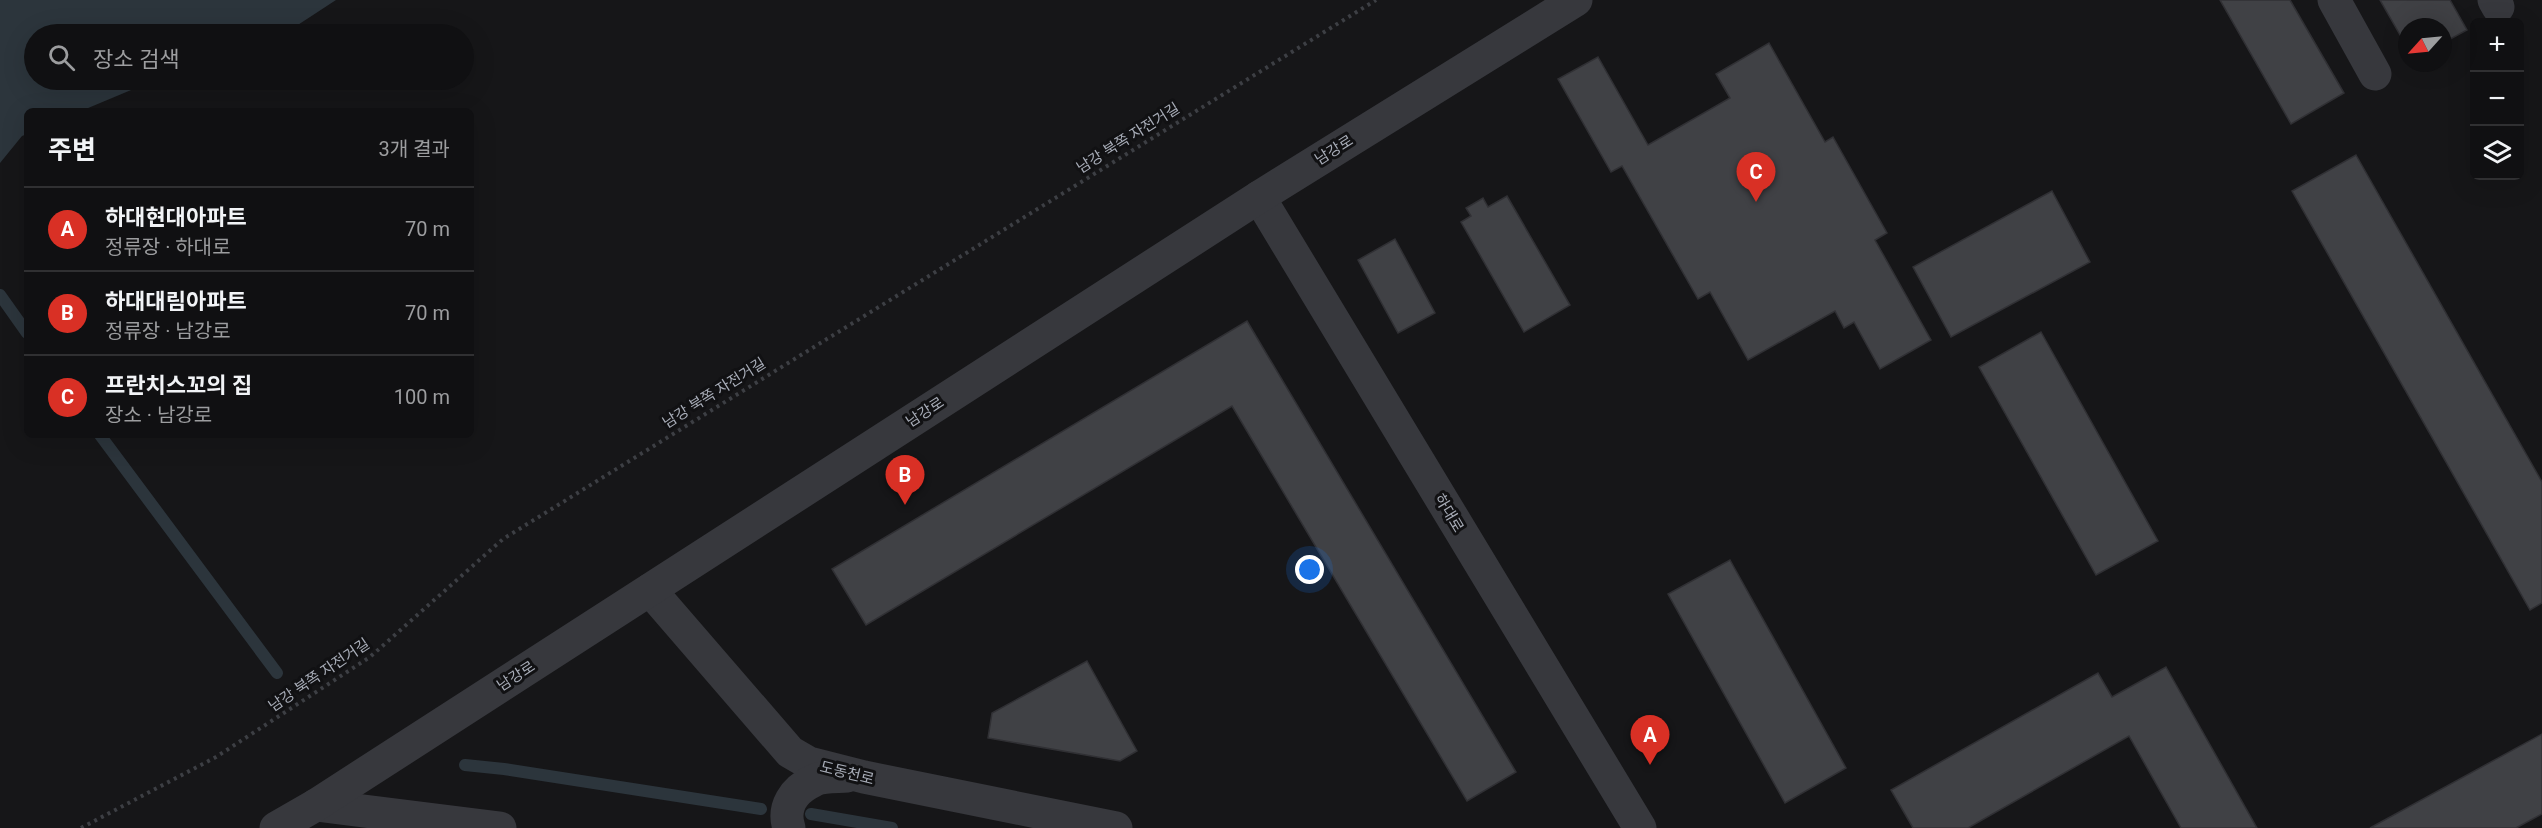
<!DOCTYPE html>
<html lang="ko">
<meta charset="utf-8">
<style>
:root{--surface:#101012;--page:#19191b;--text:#f1f3f6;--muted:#9c9d9f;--line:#303032;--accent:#d93025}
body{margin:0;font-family:Roboto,"Noto Sans KR",sans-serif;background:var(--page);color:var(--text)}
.controls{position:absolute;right:18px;top:18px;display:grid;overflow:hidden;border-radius:9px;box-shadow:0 6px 24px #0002}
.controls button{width:54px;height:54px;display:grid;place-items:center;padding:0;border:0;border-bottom:2px solid var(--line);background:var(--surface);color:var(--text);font:30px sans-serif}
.compass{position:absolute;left:2398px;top:18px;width:54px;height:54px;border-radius:50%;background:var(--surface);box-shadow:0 6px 24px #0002;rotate:243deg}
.you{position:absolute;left:1310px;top:570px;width:21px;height:21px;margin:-15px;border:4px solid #fff;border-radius:50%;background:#1a73e8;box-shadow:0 0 0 9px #1a73e833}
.badge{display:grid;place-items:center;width:39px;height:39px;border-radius:50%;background:var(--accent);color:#fff;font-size:20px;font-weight:700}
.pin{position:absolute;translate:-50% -50px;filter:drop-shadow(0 2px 3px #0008)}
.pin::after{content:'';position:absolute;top:32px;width:21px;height:18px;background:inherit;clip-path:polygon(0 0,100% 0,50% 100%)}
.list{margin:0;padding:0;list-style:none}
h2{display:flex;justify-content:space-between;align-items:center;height:78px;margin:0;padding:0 24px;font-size:26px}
h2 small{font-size:20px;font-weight:400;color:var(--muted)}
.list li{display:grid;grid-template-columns:39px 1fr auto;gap:18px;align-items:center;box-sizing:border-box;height:84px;padding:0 24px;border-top:2px solid var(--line)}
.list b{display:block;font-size:22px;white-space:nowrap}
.list p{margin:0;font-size:20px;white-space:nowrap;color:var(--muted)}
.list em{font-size:20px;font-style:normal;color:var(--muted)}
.icon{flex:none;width:33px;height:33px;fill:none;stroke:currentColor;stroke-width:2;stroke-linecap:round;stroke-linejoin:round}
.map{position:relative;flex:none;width:2542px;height:828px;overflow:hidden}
.search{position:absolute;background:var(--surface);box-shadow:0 6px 24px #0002;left:24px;top:24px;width:450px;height:66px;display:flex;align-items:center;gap:15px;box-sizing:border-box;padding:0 21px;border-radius:33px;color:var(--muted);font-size:22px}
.panel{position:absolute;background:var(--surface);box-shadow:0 6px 24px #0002;left:24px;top:108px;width:450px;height:330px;border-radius:9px}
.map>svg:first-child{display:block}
.water{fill:#2c353c}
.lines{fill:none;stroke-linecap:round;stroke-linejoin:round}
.stream{stroke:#2c353c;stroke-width:12}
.building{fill:#404145;stroke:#303034;stroke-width:1.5}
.path{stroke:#3d3f44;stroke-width:4;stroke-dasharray:3 4.5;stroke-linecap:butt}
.minor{stroke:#37383d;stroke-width:33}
.labels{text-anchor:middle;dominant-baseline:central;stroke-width:6;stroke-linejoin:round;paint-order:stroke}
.street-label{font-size:15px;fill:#a8adb8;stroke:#111113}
</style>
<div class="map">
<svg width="2542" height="828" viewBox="0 0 2542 828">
<rect width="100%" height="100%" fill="#161618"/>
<polygon class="water" points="0,0 336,0 284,34 34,34 34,80 155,80 81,111 27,111 27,134 22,136 0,163"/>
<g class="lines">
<g class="stream">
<polyline points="0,295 27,333"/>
<polyline points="100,435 277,673"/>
<polyline points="465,765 504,769 761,809"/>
<polyline points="811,814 892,828"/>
</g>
</g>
<g class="building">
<polygon points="2220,0 2290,0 2344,93 2291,124"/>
<polygon points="2380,0 2450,0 2467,30 2443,43 2443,27 2407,27 2407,47"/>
<polygon points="1769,43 1825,142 1833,137 1887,233 1875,240 1931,340 1880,369 1854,322 1844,328 1835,311 1748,360 1710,292 1698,299 1622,166 1611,172 1558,79 1598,57 1648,145 1730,98 1716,74"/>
<polygon points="2356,155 2542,482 2542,603 2530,610 2292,191"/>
<polygon points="2052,191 2090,262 1951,337 1913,267"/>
<polygon points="1507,196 1570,305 1524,332 1461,222 1471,216 1466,208 1483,198 1488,207"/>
<polygon points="1395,239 1435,313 1398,333 1358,260"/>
<polygon points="1247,321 1516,772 1467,801 1232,406 866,625 832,569"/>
<polygon points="2041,332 2158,541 2096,575 1979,367"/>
<polygon points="1730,560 1846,768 1785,803 1668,594"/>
<polygon points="1087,661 1137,751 1120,761 988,738 992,713"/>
<polygon points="2166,667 2257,828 2181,828 2129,736 1968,828 1913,828 1891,790 2098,673 2112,697"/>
<polygon points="2542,734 2542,814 2516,828 2370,828"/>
</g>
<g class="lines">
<polyline class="path" points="81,828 216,757 370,657 503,539 1376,0"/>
<g class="minor">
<polyline points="2334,0 2375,74"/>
<polyline points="2494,0 2498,7"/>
<polyline points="1259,197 1640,828"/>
<polyline points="650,590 790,752 809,763 864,777 1116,828"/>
<polyline points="316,805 500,828"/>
<polyline points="276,828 316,805 1259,197 1576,0"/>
<path d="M789 828C782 807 794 790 813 781 821 776 837 777 847 776"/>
</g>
</g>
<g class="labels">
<g class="street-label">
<text transform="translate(1128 138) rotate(-32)">남강 북쪽 자전거길</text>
<text transform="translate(1334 150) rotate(-32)">남강로</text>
<text transform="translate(714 393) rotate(-32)">남강 북쪽 자전거길</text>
<text transform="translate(925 412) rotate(-33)">남강로</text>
<text transform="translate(1449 513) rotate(59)">하대로</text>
<text transform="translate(319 675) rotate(-34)">남강 북쪽 자전거길</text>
<text transform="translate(516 676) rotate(-33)">남강로</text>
<text transform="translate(847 773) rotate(14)">도동천로</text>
</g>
</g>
</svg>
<div class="controls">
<button>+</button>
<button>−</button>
<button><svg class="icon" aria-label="layers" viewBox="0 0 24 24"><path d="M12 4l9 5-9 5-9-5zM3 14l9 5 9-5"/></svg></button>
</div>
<svg class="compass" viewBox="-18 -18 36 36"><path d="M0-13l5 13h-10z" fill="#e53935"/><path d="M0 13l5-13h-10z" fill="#9c9d9f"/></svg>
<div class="you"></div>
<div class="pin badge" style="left:1650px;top:765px">A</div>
<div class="pin badge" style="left:905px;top:505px">B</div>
<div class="pin badge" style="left:1756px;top:202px">C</div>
<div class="search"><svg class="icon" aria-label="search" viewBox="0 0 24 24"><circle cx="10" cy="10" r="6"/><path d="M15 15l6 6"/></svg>장소 검색</div>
<section class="panel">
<h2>주변<small>3개 결과</small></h2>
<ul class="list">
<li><span class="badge">A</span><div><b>하대현대아파트</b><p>정류장 · 하대로</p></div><em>70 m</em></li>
<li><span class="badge">B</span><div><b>하대대림아파트</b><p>정류장 · 남강로</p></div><em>70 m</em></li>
<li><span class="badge">C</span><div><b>프란치스꼬의 집</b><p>장소 · 남강로</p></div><em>100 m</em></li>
</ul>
</section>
</div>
